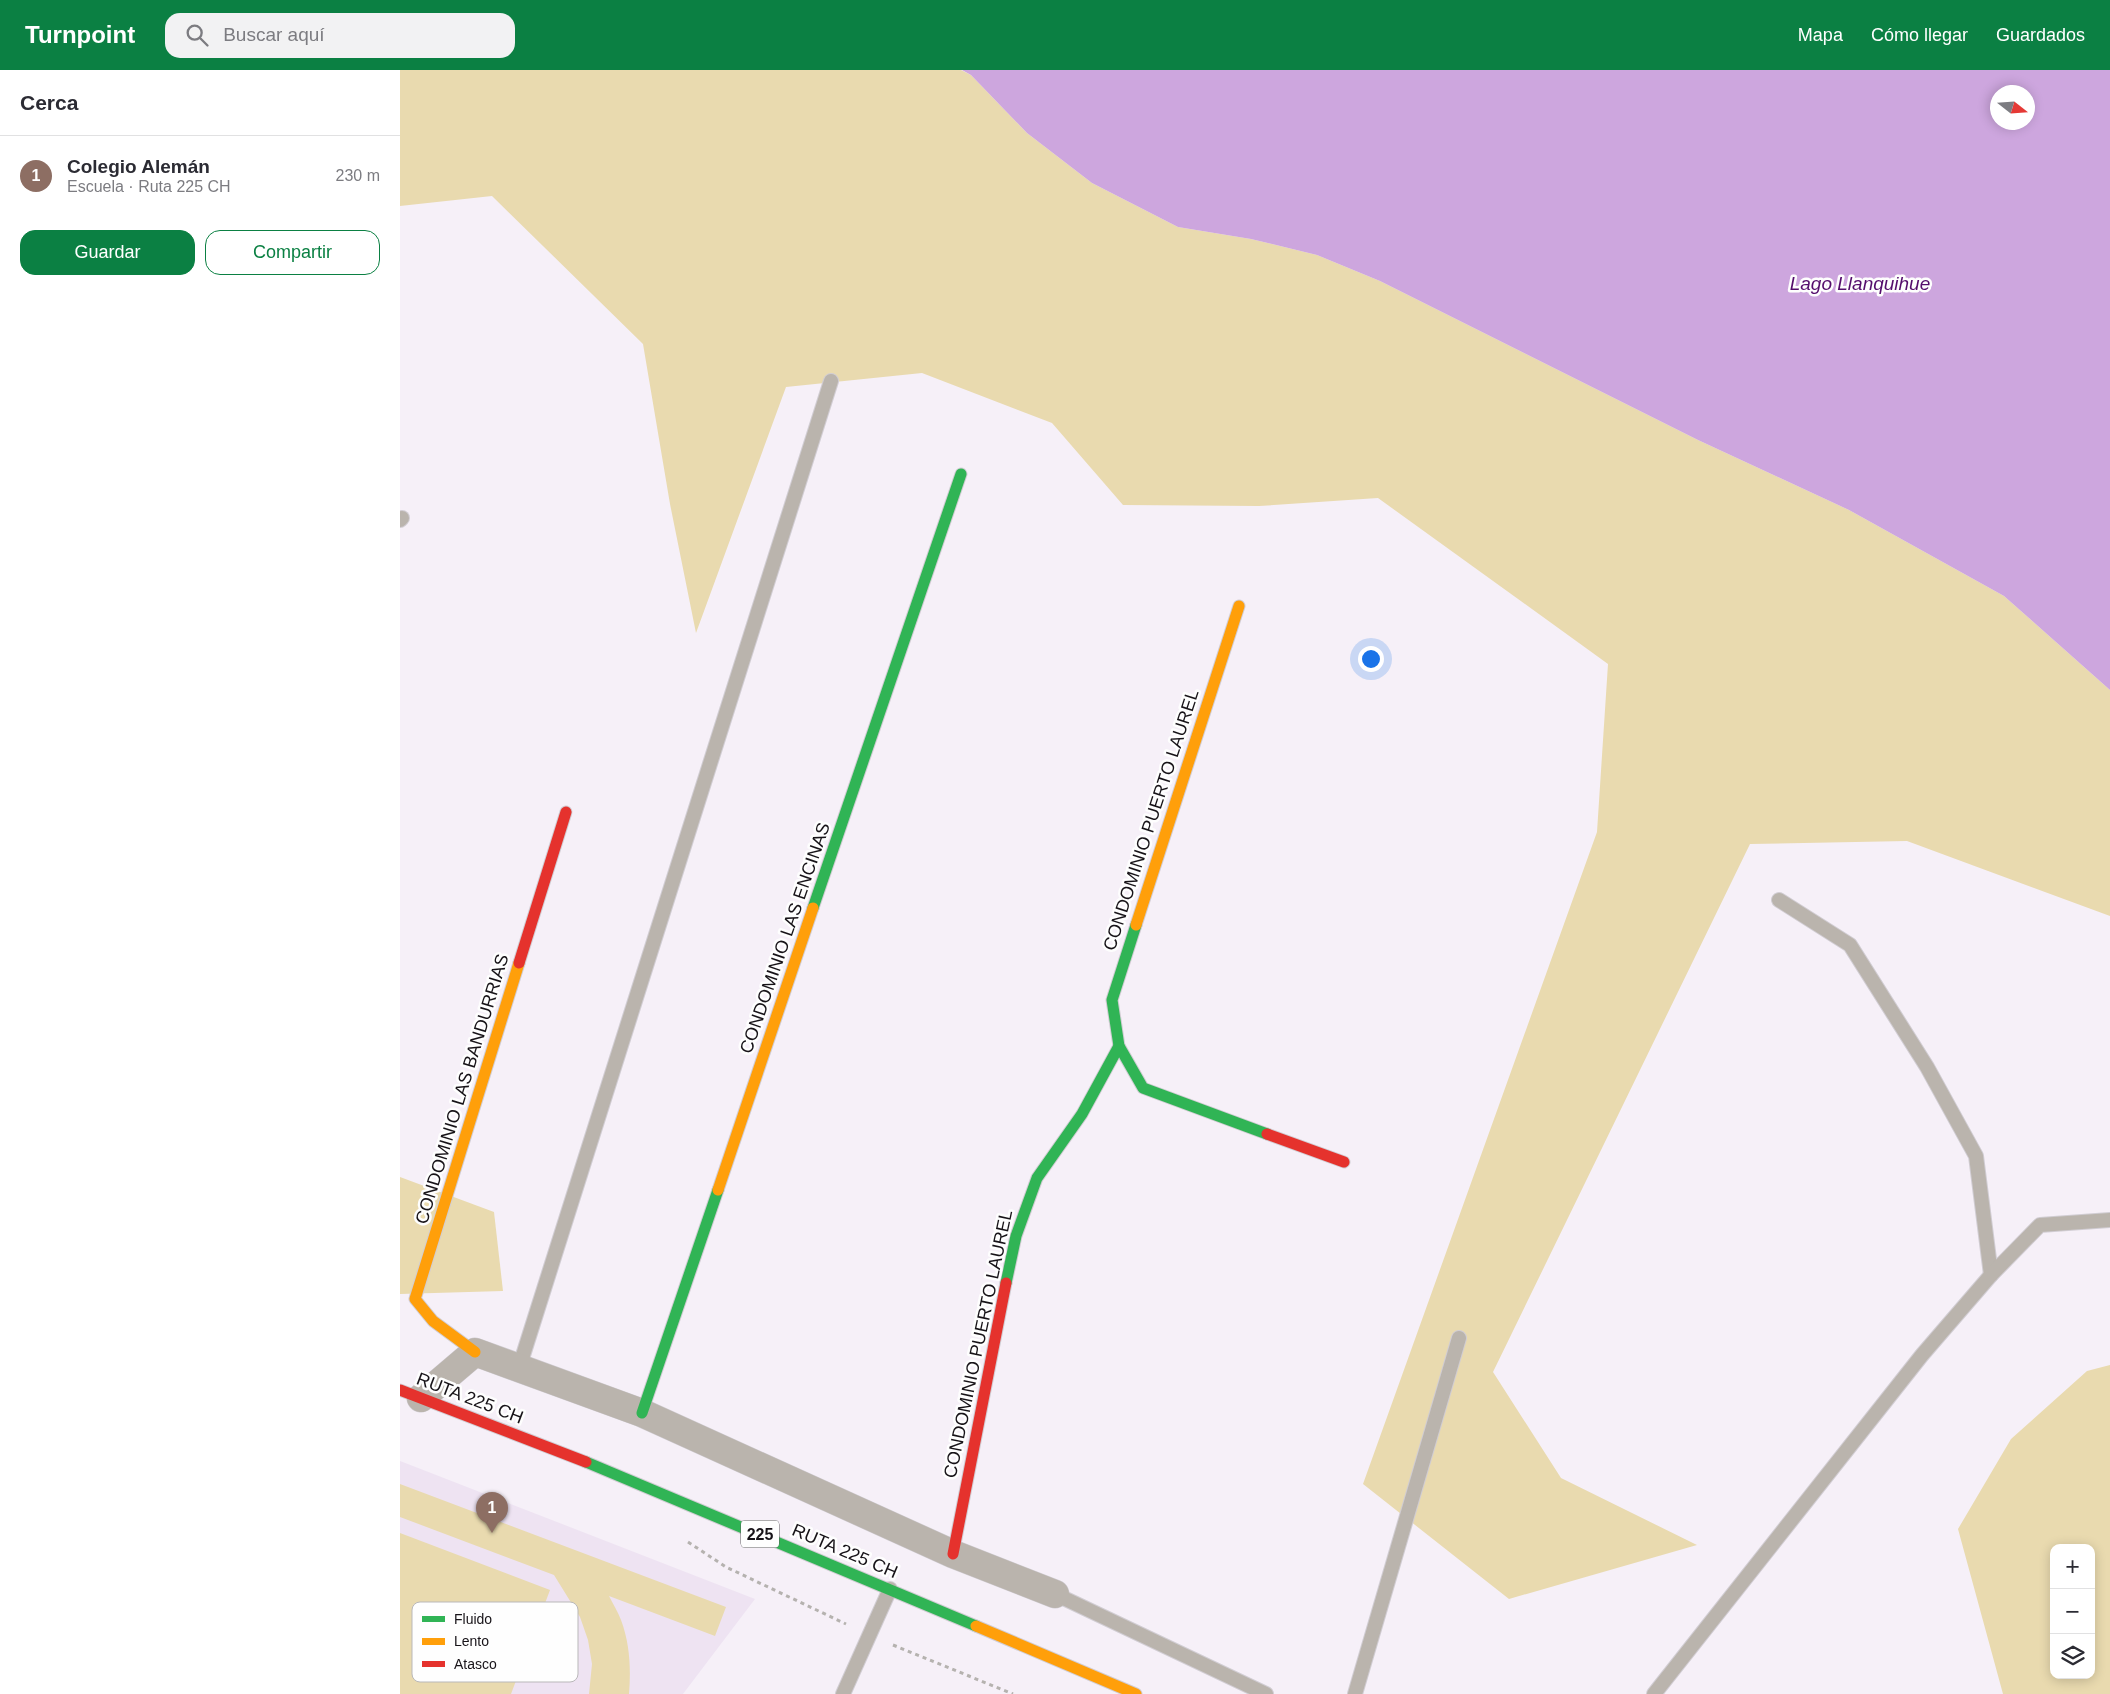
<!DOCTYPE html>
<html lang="es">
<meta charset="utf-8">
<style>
:root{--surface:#fff;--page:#f2f2f3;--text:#2b2b33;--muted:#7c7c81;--line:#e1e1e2;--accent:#0b8043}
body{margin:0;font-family:Arial,sans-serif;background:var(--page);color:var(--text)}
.controls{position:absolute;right:15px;bottom:15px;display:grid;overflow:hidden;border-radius:10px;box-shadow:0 2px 12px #0003}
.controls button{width:45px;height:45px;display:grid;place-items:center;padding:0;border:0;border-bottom:1px solid var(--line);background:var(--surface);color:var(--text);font:25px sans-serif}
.compass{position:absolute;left:1590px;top:15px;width:45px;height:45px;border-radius:50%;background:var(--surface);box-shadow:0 2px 12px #0003;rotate:107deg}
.you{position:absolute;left:970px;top:588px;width:18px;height:18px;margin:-12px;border:4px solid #fff;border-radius:50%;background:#1a73e8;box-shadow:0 0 0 8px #1a73e833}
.badge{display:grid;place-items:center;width:32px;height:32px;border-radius:50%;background:var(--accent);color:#fff;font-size:16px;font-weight:700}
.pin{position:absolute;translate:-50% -41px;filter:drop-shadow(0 1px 2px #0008)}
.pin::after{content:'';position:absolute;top:26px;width:18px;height:15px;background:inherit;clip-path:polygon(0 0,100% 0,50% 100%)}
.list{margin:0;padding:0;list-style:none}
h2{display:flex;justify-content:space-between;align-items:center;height:65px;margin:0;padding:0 20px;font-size:21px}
h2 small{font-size:16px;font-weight:400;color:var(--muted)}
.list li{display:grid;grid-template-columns:32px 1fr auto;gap:15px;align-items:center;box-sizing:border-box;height:80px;padding:0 20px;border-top:1px solid var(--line)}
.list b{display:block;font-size:19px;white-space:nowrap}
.list p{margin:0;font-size:16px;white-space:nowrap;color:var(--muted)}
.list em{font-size:16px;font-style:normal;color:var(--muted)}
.actions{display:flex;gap:10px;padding:15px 20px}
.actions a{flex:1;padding:11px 0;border:1px solid var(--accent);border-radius:15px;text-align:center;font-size:18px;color:var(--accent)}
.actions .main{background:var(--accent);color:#fff}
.icon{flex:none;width:28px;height:28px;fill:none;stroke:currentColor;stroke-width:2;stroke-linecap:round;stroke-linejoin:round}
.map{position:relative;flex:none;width:1710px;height:1624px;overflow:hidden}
header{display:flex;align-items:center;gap:30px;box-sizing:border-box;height:70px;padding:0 25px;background:var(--accent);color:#fff}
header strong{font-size:24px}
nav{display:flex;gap:28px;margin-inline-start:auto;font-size:18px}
.search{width:350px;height:45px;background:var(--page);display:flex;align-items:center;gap:12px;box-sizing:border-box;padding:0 18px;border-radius:15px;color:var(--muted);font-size:19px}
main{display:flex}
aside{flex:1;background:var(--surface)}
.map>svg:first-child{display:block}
.built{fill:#eee3f2}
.green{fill:#e9daaf;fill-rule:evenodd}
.water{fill:#cda6de;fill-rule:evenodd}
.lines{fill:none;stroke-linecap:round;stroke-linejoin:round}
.lane-casing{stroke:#d1cdd3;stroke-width:16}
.street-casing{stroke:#d1cdd3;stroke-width:29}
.fast-casing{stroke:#d1cdd3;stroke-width:13}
.slow-casing{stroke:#d1cdd3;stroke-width:13}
.jam-casing{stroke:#d1cdd3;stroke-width:13}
.path{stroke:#b5b2af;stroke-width:3;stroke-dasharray:4 4;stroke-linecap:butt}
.lane{stroke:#bab4ad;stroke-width:14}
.street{stroke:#bab4ad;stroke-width:28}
.fast{stroke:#30b455;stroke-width:11}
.slow{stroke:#ff9f0a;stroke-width:11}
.jam{stroke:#e5322d;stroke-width:11}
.labels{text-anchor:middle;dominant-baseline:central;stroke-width:5;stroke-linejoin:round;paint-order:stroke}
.shield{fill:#fefefe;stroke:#5c5a5d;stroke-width:1}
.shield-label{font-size:16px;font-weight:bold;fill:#171318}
.street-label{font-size:18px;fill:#171318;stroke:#fefefe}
.water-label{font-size:19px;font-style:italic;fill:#540d6c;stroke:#fefefe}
.key{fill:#fefefe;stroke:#b9b8b9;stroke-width:1}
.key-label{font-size:14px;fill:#171318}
</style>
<header>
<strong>Turnpoint</strong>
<div class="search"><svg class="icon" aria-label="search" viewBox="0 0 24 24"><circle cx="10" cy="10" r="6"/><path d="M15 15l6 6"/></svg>Buscar aquí</div>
<nav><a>Mapa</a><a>Cómo llegar</a><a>Guardados</a></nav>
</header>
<main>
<aside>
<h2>Cerca<small></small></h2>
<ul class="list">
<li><span class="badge" style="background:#8d6e63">1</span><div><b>Colegio Alemán</b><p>Escuela · Ruta 225 CH</p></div><em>230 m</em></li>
</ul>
<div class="actions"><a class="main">Guardar</a><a>Compartir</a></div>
</aside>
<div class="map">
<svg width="1710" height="1624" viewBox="0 0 1710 1624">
<rect width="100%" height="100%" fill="#f6f0f8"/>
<polygon class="built" points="0,1391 13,1396 355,1529 283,1624 0,1624"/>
<g class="green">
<polygon points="0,0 561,0 571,5 627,63 692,113 778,157 851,169 917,185 980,211 1298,370 1449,440 1604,526 1710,620 1710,846 1507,771 1350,774 1093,1302 1161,1408 1297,1475 1109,1529 963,1414 1197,762 1208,594 978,428 859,436 723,435 652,353 522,303 386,317 296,563 270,434 243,274 92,126 0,136"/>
<polygon points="0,1107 94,1142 103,1221 0,1224"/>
<path d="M1710 1295V1624H1603L1558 1459 1611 1369 1687 1301ZM1654 1478H1691V1605H1654Z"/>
<path d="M0 1414 326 1537 315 1566 209 1526C213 1534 218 1542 221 1550 230 1574 231 1599 229 1624H189L192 1594 188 1570 180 1547 154 1505 0 1447Z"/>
<polygon points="0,1463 150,1520 111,1624 0,1624"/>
</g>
<path class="water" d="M562 0H1710V620L1604 526 1449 440 1298 370 980 211 917 185 851 169 778 157 692 113 627 63 571 5ZM1598 22H1628V52H1598Z"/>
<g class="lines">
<defs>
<g id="lane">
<polyline points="0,450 2,448"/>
<polyline points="1379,830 1450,875 1527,997 1576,1086 1591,1205"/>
<polyline points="119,1298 431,311"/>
<polyline points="655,1524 866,1624"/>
<polyline points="443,1624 490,1519"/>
<polyline points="955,1624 1059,1268"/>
<polyline points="1254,1624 1522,1285 1591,1205 1640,1155 1710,1150"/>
</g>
<polyline id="street" points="21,1328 75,1282 242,1343 553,1484 655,1524"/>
<g id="fast">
<polyline points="413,838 561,404"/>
<polyline points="736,855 712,930 719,976 743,1018 867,1064"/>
<polyline points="606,1213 616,1166 637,1108 682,1044 719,976"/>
<polyline points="242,1343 318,1120"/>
<polyline points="186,1392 576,1556"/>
</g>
<g id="slow">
<polyline points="736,855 839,536"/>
<polyline points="318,1120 413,838"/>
<polyline points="75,1282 33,1251 15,1229 119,893"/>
<polyline points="576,1556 736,1624"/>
</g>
<g id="jam">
<polyline points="119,893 166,742"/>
<polyline points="867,1064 944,1092"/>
<polyline points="0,1320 186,1392"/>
<polyline points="553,1484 606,1213"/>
</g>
</defs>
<use href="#lane" class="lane-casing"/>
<use href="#street" class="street-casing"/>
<use href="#fast" class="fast-casing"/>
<use href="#slow" class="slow-casing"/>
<use href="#jam" class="jam-casing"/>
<g class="path">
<polyline points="288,1472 326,1497 446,1554"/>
<polyline points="493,1575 613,1624"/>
</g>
<use href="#lane" class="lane"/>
<use href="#street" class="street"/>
<use href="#fast" class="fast"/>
<use href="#slow" class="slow"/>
<use href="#jam" class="jam"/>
</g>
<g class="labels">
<rect class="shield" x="341" y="1450.5" width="38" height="27" rx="4"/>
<g class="shield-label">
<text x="360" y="1464">225</text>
</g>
<g class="street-label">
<text transform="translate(751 750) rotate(-72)">CONDOMINIO PUERTO LAUREL</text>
<text transform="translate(385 868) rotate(-71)">CONDOMINIO LAS ENCINAS</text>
<text transform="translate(62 1019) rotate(-73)">CONDOMINIO LAS BANDURRIAS</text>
<text transform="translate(578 1274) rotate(-78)">CONDOMINIO PUERTO LAUREL</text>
<text transform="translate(70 1328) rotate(21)">RUTA 225 CH</text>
<text transform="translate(445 1481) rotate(23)">RUTA 225 CH</text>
</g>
<g class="water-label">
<text x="1460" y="213">Lago Llanquihue</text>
</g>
</g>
<rect x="12" y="1532" width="166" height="80" rx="8" class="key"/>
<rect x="22" y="1546" width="23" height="6" fill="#30b455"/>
<rect x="22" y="1568" width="23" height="7" fill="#ff9f0a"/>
<rect x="22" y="1591" width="23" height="6" fill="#e5322d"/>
<g class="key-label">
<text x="54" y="1554">Fluido</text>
<text x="54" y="1576">Lento</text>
<text x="54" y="1599">Atasco</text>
</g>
</svg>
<div class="controls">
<button>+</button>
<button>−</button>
<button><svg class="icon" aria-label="layers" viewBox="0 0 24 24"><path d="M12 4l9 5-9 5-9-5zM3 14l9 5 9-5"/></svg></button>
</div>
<svg class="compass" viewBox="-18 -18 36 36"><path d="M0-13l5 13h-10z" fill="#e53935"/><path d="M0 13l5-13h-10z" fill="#7c7c81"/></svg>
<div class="you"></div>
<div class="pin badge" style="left:92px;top:1463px;background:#8d6e63">1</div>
</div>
</main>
